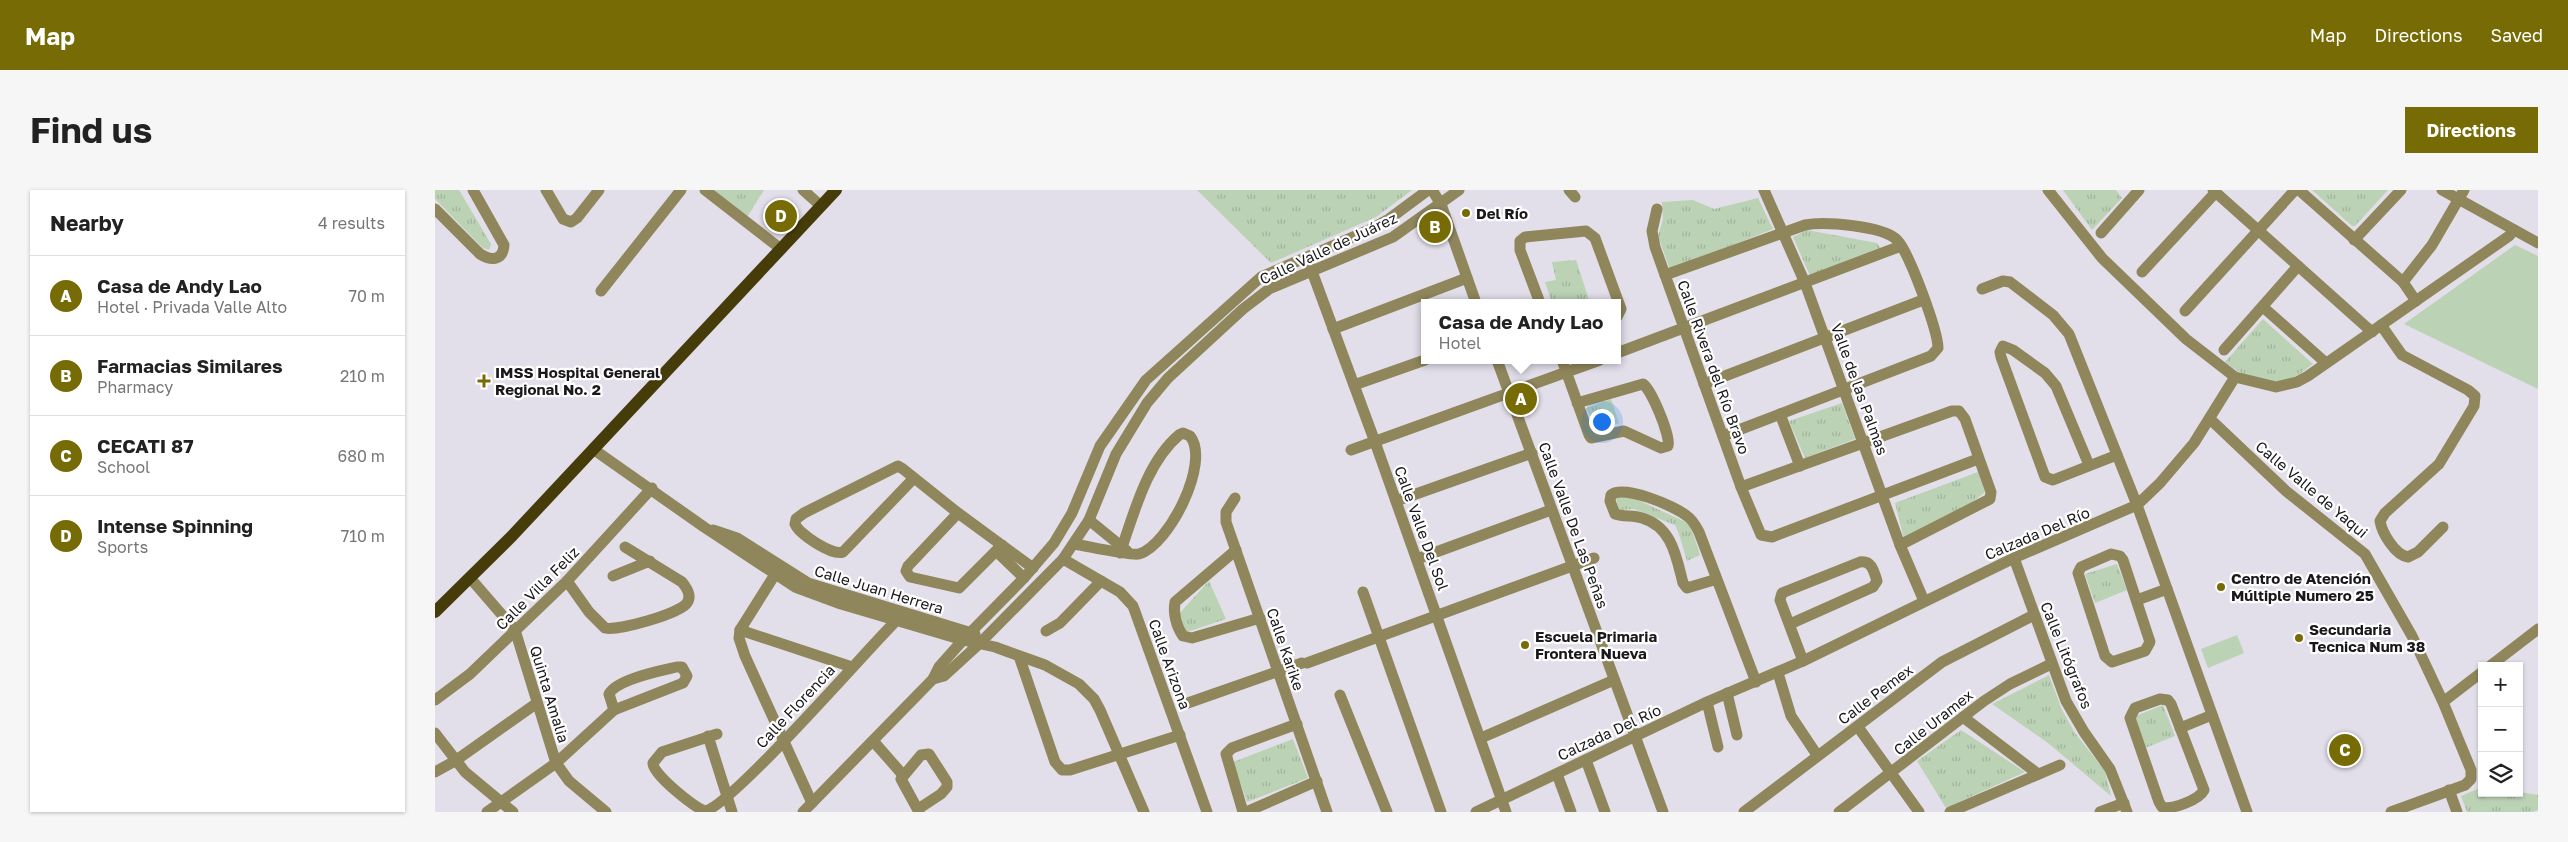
<!DOCTYPE html>
<meta charset="utf-8">
<style>
:root{--surface:#fff;--page:#f6f6f6;--text:#222;--muted:#767676;--line:#e0e0e0;--accent:#766b04}
body{margin:0;font-family:"Golos Text",sans-serif;background:var(--page);color:var(--text)}
.controls{position:absolute;right:15px;bottom:15px;display:grid;overflow:hidden;border-radius:0px;box-shadow:0 1px 4px #0004}
.controls button{width:45px;height:45px;display:grid;place-items:center;padding:0;border:0;border-bottom:1px solid var(--line);background:var(--surface);color:var(--text);font:25px sans-serif}
.you{position:absolute;left:1166px;top:231px;width:18px;height:18px;margin:-12px;border:4px solid #fff;border-radius:50%;background:#1a73e8;box-shadow:0 0 0 8px #1a73e833}
.badge{display:grid;place-items:center;width:32px;height:32px;border-radius:50%;background:var(--accent);color:#fff;font-size:16px;font-weight:700}
.pin{position:absolute;translate:-50% -50%;border:2px solid #fff;box-shadow:0 1px 5px #0006}
.popup{position:absolute;left:986px;top:109px;width:200px;height:65px;box-sizing:border-box;display:grid;place-content:center;border-radius:0px;background:var(--surface);filter:drop-shadow(0 1px 4px #0005);font-size:16px;white-space:nowrap;color:var(--muted)}
.popup b{font-size:19px;color:var(--text)}
.popup::after{content:'';position:absolute;left:50%;top:100%;margin-left:-10px;border:10px solid transparent;border-top-color:var(--surface)}
.list{margin:0;padding:0;list-style:none}
h2{display:flex;justify-content:space-between;align-items:center;height:65px;margin:0;padding:0 20px;font-size:21px}
h2 small{font-size:16px;font-weight:400;color:var(--muted)}
.list li{display:grid;grid-template-columns:32px 1fr auto;gap:15px;align-items:center;box-sizing:border-box;height:80px;padding:0 20px;border-top:1px solid var(--line)}
.list b{display:block;font-size:19px;white-space:nowrap}
.list p{margin:0;font-size:16px;white-space:nowrap;color:var(--muted)}
.list em{font-size:16px;font-style:normal;color:var(--muted)}
.icon{flex:none;width:28px;height:28px;fill:none;stroke:currentColor;stroke-width:2;stroke-linecap:round;stroke-linejoin:round}
.map{position:relative;flex:none;width:2103px;height:622px;overflow:hidden;border-radius:0px}
header{display:flex;align-items:center;gap:30px;box-sizing:border-box;height:70px;padding:0 25px;background:var(--accent);color:#fff}
header strong{font-size:24px}
nav{display:flex;gap:28px;margin-inline-start:auto;font-size:18px}
.intro{display:flex;align-items:center;justify-content:space-between;box-sizing:border-box;height:120px;padding:0 30px}
h1{margin:0;font-size:35px}
.button{padding:12px 22px;border-radius:0px;background:var(--accent);color:#fff;font-size:18px;font-weight:700}
main{display:flex;gap:30px;padding:0 30px}
aside{flex:1;background:var(--surface);border-radius:0px;box-shadow:0 1px 4px #0004}
.map>svg:first-child{display:block}
.green{fill:#bbd2b5}
.park{fill:url(#park-tufts)}
.lines{fill:none;stroke-linecap:round;stroke-linejoin:round}
.minor{stroke:#8f865c;stroke-width:11}
.major{stroke:#463c09;stroke-width:12}
.poi-dot{fill:#766b04;stroke:#fff;stroke-width:2}
.labels{text-anchor:middle;dominant-baseline:central;stroke-width:4.5;stroke-linejoin:round;paint-order:stroke}
.poi-label{font-size:15px;font-weight:bold;fill:#1a181c;stroke:#fff;text-anchor:start}
.street-label{font-size:15px;fill:#1a181c;stroke:#fff}
</style>
<header>
<strong>Map</strong>
<nav><a>Map</a><a>Directions</a><a>Saved</a></nav>
</header>
<div class="intro"><h1>Find us</h1><a class="button">Directions</a></div>
<main>
<aside>
<h2>Nearby<small>4 results</small></h2>
<ul class="list">
<li><span class="badge">A</span><div><b>Casa de Andy Lao</b><p>Hotel · Privada Valle Alto</p></div><em>70 m</em></li>
<li><span class="badge">B</span><div><b>Farmacias Similares</b><p>Pharmacy</p></div><em>210 m</em></li>
<li><span class="badge">C</span><div><b>CECATI 87</b><p>School</p></div><em>680 m</em></li>
<li><span class="badge">D</span><div><b>Intense Spinning</b><p>Sports</p></div><em>710 m</em></li>
</ul>
</aside>
<div class="map">
<svg width="2103" height="622" viewBox="0 0 2103 622">
<defs>
<pattern id="park-tufts" width="24" height="20" patternUnits="userSpaceOnUse" patternTransform="scale(1.25)"><rect width="24" height="20" fill="#bbd2b5"/><path d="M3 7l-1-3M5 7V3M7 7l1-3M15 17l-1-3M17 17v-4M19 17l1-3" fill="none" stroke="#a0b49b"/></pattern>
</defs>
<rect width="100%" height="100%" fill="#e2dfea"/>
<g class="green">
<polygon points="2080,55 2103,66 2103,199 1969,134"/>
<polygon points="1802,445 1809,463 1773,478 1766,459"/>
</g>
<g class="park">
<polygon points="0,0 24,0 56,54 54,60 48,58 0,9"/>
<polygon points="279,0 329,0 312,27"/>
<polygon points="762,0 977,0 941,27 836,73"/>
<polygon points="1628,0 1681,0 1687,8 1657,40"/>
<polygon points="1877,0 1953,0 1920,36 1917,36"/>
<polygon points="1323,8 1338,39 1235,80 1223,46 1228,29 1227,12 1258,10 1279,19"/>
<polygon points="1372,40 1442,53 1446,59 1376,88 1358,47"/>
<polygon points="1141,70 1155,113 1117,113 1110,92 1121,90 1117,72"/>
<path d="M1828 129 1878 174C1868 181 1857 192 1844 192 1826 194 1803 183 1790 172Z"/>
<polygon points="1176,209 1184,233 1162,241 1151,218"/>
<polygon points="1407,213 1420,249 1370,268 1354,231"/>
<polygon points="1543,282 1550,302 1529,319 1469,349 1460,313"/>
<polygon points="1190,304 1255,334 1265,365 1252,371 1244,344 1240,335 1199,319 1184,320 1181,308"/>
<polygon points="1682,374 1692,400 1660,413 1650,384"/>
<polygon points="774,391 791,429 749,443 742,426"/>
<polygon points="1614,485 1627,520 1640,543 1670,581 1676,606 1613,553 1557,514"/>
<polygon points="1728,515 1740,546 1710,558 1698,527"/>
<polygon points="1526,540 1590,582 1511,618 1482,571"/>
<polygon points="858,549 873,588 812,612 798,572"/>
<polygon points="2047,597 2047,603 2084,602 2103,605 2103,620 2097,622 2032,622 2026,606"/>
</g>
<g class="lines">
<g class="minor">
<polyline points="111,0 128,29 136,32 142,28 164,0"/>
<polyline points="270,0 346,59"/>
<polyline points="368,0 386,16"/>
<polyline points="997,0 1006,14 1041,113"/>
<polyline points="1134,0 1140,7"/>
<polyline points="1329,0 1370,93 1465,355 1489,411"/>
<polyline points="1613,0 1667,68 1751,149 1800,187 1841,197 1862,192 1873,186 2074,46 2079,40"/>
<polyline points="1778,0 1937,142"/>
<polyline points="1864,0 1968,92 1981,111"/>
<polyline points="2007,0 2103,53"/>
<path d="M0 19 45 64C56 71 68 71 69 55L38 0"/>
<polyline points="1222,19 1217,41 1220,57 1306,297 1326,345 1337,347 1543,269"/>
<polyline points="1666,43 1704,0"/>
<polyline points="1919,50 1966,0"/>
<polyline points="875,76 940,252 1071,622"/>
<polyline points="1707,82 1781,2"/>
<path d="M1230 85 1370 35C1389 31 1449 36 1462 50 1474 62 1503 141 1503 158L1496 166 1288 246"/>
<polyline points="1968,92 1997,55 2029,0"/>
<polyline points="1547,99 1568,91 1575,92 1618,125 1634,144 1702,315 1812,622"/>
<polyline points="166,101 246,0"/>
<polyline points="1105,113 1085,60 1085,51 1090,47 1151,41 1160,48 1186,119 1182,127"/>
<polyline points="1828,117 1891,173"/>
<polyline points="1750,121 1860,0"/>
<path d="M1946 135 1967 165 2033 200 2040 206 2039 216 2004 274 1950 323 1945 331C1947 343 1960 365 1973 367L1983 362 2008 337"/>
<polyline points="898,139 1032,88"/>
<polyline points="1789,160 1863,76"/>
<polyline points="1182,163 1466,56"/>
<polyline points="1062,170 1228,622"/>
<path d="M1127 170 1154 245 1156 248 1189 241 1226 258 1233 256C1236 246 1216 199 1208 194L1142 213"/>
<polyline points="1269,194 1488,110"/>
<polyline points="919,195 990,170"/>
<polyline points="1345,224 1365,276"/>
<polyline points="1775,229 1851,301 1930,364 1977,446 2008,512 2036,580 2036,589 2030,595 1956,622"/>
<polyline points="158,259 269,337 360,397 406,414 528,450 560,457 610,475 644,494 659,509 665,520 709,622"/>
<polyline points="916,260 1165,170"/>
<polyline points="1654,275 1621,196 1610,183 1578,160 1568,156 1565,162 1566,167 1610,287 1618,290 1682,265"/>
<path d="M479 288 408 362C397 366 364 344 360 334L361 329 369 323 463 276 468 279 523 323 598 378"/>
<polyline points="1306,297 1517,221 1524,221 1530,229 1556,302 1555,309 1465,355"/>
<polyline points="800,308 791,322 791,332 892,622"/>
<polyline points="961,311 1097,263"/>
<polyline points="523,323 473,376 471,381 475,387 524,398 567,355"/>
<polyline points="654,330 692,361"/>
<polyline points="278,340 302,348 373,393 540,444"/>
<path d="M639 354C652 356 695 366 704 364 734 355 776 272 755 246L748 243 744 245C711 273 699 324 685 363"/>
<path d="M801 360 740 412C738 423 741 436 748 446L757 448 825 428"/>
<polyline points="561,361 589,388"/>
<polygon points="1676,364 1685,366 1688,370 1715,452 1710,461 1677,472 1670,466 1643,383 1646,377"/>
<polyline points="1579,368 1631,511 1649,542 1675,579 1692,622"/>
<polyline points="628,369 685,402 698,416 772,622"/>
<polyline points="982,369 1116,320"/>
<polyline points="344,378 305,440 304,448 310,466 377,613"/>
<polyline points="178,386 215,371"/>
<polyline points="36,389 80,440 121,573 134,591 171,622"/>
<path d="M1282 389 1252 398 1248 393C1241 366 1237 337 1207 328 1198 325 1189 327 1180 324L1175 311 1176 305C1188 294 1240 316 1252 326 1258 330 1261 336 1264 342L1321 492"/>
<path d="M132 391 154 422 170 438C183 441 244 424 252 413 257 406 252 398 247 392L190 357"/>
<polyline points="928,402 1006,622"/>
<polyline points="1702,410 1732,399"/>
<path d="M1355 434 1438 397 1442 391C1439 382 1437 370 1425 372L1347 403 1345 410 1368 471"/>
<polyline points="305,440 417,477"/>
<polyline points="611,441 625,433 666,391"/>
<polyline points="584,466 620,572 627,580 635,580 745,545"/>
<polyline points="872,473 1159,368"/>
<polyline points="2055,476 2103,439"/>
<path d="M242 477H247L252 486 248 493 179 520 174 504C182 489 225 481 242 477Z"/>
<polyline points="1343,483 1356,526 1382,565"/>
<polyline points="498,489 509,486 544,454 628,369 654,330 681,264 712,213 733,188 808,119 834,99 958,47 1024,0"/>
<polyline points="1292,503 1302,545"/>
<polyline points="905,505 952,622"/>
<path d="M1725 509 1733 510 1736 514 1769 600C1764 610 1737 620 1727 617L1724 612 1695 528 1700 518Z"/>
<polyline points="0,510 35,484 132,391 217,298"/>
<polyline points="1272,512 1283,557"/>
<polyline points="2008,512 2047,482"/>
<polyline points="750,514 867,473"/>
<polyline points="1528,527 1603,584"/>
<polyline points="1423,537 1484,622"/>
<polyline points="1745,538 1777,525"/>
<polyline points="0,543 30,582 78,622"/>
<path d="M282 544 227 562 218 573C217 584 259 617 270 621 295 617 430 462 458 434L465 423"/>
<polyline points="273,546 297,622"/>
<polyline points="1046,548 1179,490"/>
<polyline points="439,552 468,585"/>
<polyline points="1151,570 1170,622"/>
<polyline points="0,582 20,571 102,513"/>
<polyline points="1122,584 1136,622"/>
<polyline points="2014,600 2022,622"/>
<polyline points="483,619 506,604 512,597 512,592 494,564 486,565 466,589 484,622"/>
<polyline points="52,622 121,573 179,520"/>
<polyline points="368,622 498,489 504,477 528,450 589,388 619,353 637,323 665,256 711,190 826,87 934,40 954,29 993,0"/>
<polyline points="808,622 791,564 797,558 862,534"/>
<polyline points="811,622 882,591"/>
<polyline points="1041,622 1272,512 1368,471 1579,368 1702,315 1725,293 1759,253 1800,187"/>
<polyline points="1309,622 1507,472 1599,425"/>
<polyline points="1404,622 1549,511 1575,494 1616,474"/>
<polyline points="1515,622 1625,575"/>
<polyline points="1665,622 1689,613"/>
</g>
<polyline class="major" points="0,422 77,346 401,0"/>
</g>
<g class="poi-dot">
<circle cx="1031" cy="23" r="5"/>
<path d="M46.5 183.5h5v5h5v5h-5v5h-5v-5h-5v-5h5z"/>
<circle cx="1786" cy="397" r="5"/>
<circle cx="1864" cy="448" r="5"/>
<circle cx="1090" cy="455" r="5"/>
</g>
<g class="labels">
<g class="poi-label">
<text x="1041" y="23">Del Río</text>
<text x="60" y="182">IMSS Hospital General<tspan x="60" dy="17">Regional No. 2</tspan></text>
<text x="1796" y="388">Centro de Atención<tspan x="1796" dy="17">Múltiple Numero 25</tspan></text>
<text x="1874" y="439">Secundaria<tspan x="1874" dy="17">Tecnica Num 38</tspan></text>
<text x="1100" y="446">Escuela Primaria<tspan x="1100" dy="17">Frontera Nueva</tspan></text>
</g>
<g class="street-label">
<text transform="translate(893 58) rotate(-25)">Calle Valle de Juárez</text>
<text transform="translate(1279 177) rotate(70)">Calle Rivera del Río Bravo</text>
<text transform="translate(1425 199) rotate(70)">Valle de las Palmas</text>
<text transform="translate(1877 299) rotate(40)">Calle Valle de Yaqui</text>
<text transform="translate(1139 335) rotate(70)">Calle Valle De Las Peñas</text>
<text transform="translate(987 338) rotate(70)">Calle Valle Del Sol</text>
<text transform="translate(1602 343) rotate(-23)">Calzada Del Río</text>
<text transform="translate(102 398) rotate(-45)">Calle Villa Feliz</text>
<text transform="translate(444 399) rotate(17)">Calle Juan Herrera</text>
<text transform="translate(851 459) rotate(71)">Calle Karike</text>
<text transform="translate(1632 465) rotate(68)">Calle Litógrafos</text>
<text transform="translate(735 474) rotate(70)">Calle Arizona</text>
<text transform="translate(115 504) rotate(73)">Quinta Amalia</text>
<text transform="translate(1440 504) rotate(-37)">Calle Pemex</text>
<text transform="translate(360 516) rotate(-47)">Calle Florencia</text>
<text transform="translate(1498 532) rotate(-38)">Calle Uramex</text>
<text transform="translate(1174 542) rotate(-25)">Calzada Del Río</text>
</g>
</g>
</svg>
<div class="controls">
<button>+</button>
<button>−</button>
<button><svg class="icon" aria-label="layers" viewBox="0 0 24 24"><path d="M12 4l9 5-9 5-9-5zM3 14l9 5 9-5"/></svg></button>
</div>
<div class="you"></div>
<div class="pin badge" style="left:1086px;top:209px">A</div>
<div class="popup"><b>Casa de Andy Lao</b>Hotel</div>
<div class="pin badge" style="left:1000px;top:37px">B</div>
<div class="pin badge" style="left:1910px;top:560px">C</div>
<div class="pin badge" style="left:346px;top:26px">D</div>
</div>
</main>
